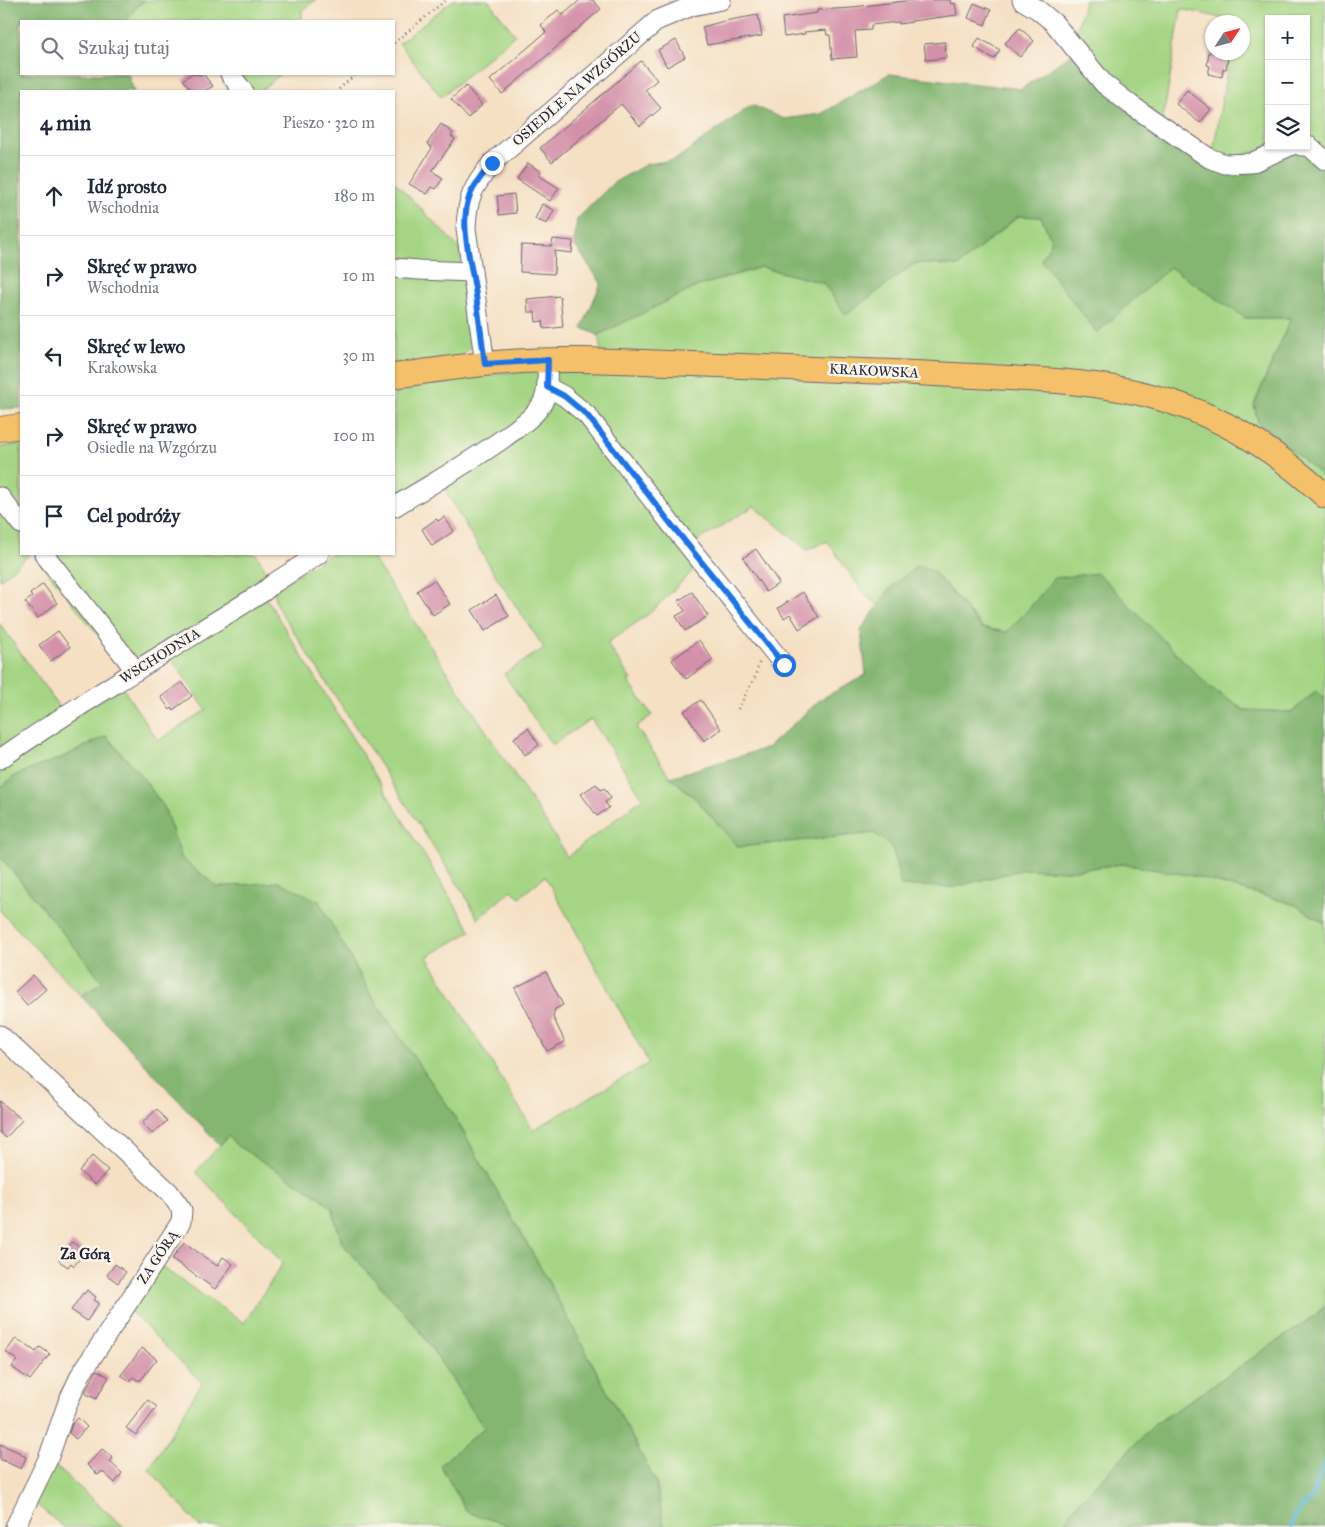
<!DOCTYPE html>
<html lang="pl">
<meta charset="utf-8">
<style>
:root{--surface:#fff;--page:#f2f2f3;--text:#1f2937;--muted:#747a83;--line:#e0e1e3}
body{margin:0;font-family:"IM FELL Great Primer",serif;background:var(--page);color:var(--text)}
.controls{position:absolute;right:15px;top:15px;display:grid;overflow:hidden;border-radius:0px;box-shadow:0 1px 4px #0004}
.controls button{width:45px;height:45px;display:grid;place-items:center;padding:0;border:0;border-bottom:1px solid var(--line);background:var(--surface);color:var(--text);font:25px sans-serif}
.compass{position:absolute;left:1205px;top:15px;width:45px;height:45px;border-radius:50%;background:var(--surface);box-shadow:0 1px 4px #0004;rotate:54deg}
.stop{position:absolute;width:15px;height:15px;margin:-11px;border:4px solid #1a73e8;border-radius:50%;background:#fff}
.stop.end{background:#1a73e8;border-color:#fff;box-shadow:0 1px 5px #0008}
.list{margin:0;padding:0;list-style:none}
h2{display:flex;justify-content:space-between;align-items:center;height:65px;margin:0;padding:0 20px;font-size:21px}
h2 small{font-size:16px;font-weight:400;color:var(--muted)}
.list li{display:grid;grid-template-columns:32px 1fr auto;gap:15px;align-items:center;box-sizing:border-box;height:80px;padding:0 20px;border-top:1px solid var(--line)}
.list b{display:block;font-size:19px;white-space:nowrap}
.list p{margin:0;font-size:16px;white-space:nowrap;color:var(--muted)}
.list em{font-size:16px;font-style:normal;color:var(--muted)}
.icon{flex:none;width:28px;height:28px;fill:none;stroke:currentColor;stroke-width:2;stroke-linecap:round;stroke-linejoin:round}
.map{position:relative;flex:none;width:1325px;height:1527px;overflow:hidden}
.search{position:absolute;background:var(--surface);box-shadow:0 1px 4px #0004;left:20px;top:20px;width:375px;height:55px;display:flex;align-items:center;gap:12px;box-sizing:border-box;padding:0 18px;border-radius:0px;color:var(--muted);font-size:19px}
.panel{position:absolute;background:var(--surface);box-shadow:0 1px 4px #0004;left:20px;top:90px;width:375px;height:465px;border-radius:0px}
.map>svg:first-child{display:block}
.green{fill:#a5d584;stroke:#647c60}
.forest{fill:#84b672;stroke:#536c56}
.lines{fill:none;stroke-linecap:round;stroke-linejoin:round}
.stream{stroke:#58bad7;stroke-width:4.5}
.building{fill:#d390a9}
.minor-casing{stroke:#6c646b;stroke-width:21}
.major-casing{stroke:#6c646b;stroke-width:26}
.path{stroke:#6c646b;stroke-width:2.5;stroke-dasharray:1 4;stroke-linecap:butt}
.minor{stroke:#fff;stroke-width:19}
.major{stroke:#f4c16b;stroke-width:24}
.route{stroke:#1a73e8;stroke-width:6}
.labels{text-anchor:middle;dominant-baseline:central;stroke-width:5;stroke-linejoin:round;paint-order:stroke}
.street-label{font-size:14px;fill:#22223b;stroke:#fbf7ec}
.neighbourhood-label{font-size:15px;font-weight:bold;fill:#22223b;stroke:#fbf7ec}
</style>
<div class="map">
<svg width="1325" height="1527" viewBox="0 0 1325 1527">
<rect width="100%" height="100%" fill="#fbf7ec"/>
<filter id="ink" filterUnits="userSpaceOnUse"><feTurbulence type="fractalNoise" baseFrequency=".02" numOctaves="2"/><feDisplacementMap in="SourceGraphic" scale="10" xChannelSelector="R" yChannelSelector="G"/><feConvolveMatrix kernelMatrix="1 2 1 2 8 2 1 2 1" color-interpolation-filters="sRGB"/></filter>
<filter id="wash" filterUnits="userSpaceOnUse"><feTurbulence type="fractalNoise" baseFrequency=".0096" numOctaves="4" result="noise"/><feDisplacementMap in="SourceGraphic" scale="20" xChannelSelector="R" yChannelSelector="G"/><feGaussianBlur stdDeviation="1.12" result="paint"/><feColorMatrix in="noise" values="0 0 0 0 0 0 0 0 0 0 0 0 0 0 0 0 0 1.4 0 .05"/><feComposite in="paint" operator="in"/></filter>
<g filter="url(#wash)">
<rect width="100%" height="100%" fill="#f5e0c4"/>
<g class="green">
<polygon points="145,0 316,0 302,10 302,21 126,21 137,6"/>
<polygon points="453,0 488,0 515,35 441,97 399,43"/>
<polygon points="1085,0 1325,0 1325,154 1306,143 1306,19 1269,19 1269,146 1277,146 1229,159 1213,152 1230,53 1242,52 1242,22 1235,22 1235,21 1181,9 1163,120 1072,46"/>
<polygon points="237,74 280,74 261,91 250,91"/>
<polygon points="394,181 459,248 462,267 394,264"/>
<path d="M1019 216 1041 217 1052 241 1170 267 1245 318H1291L1254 405 1258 422 1325 478V699L1316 691 1292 712 1244 710 1209 687 1028 610 1006 632 983 628 934 572 892 586 878 606 863 592 827 541 807 550 754 506 689 546 702 562 649 614 607 643 631 680 628 681 652 715 636 727 670 777 694 797 738 847 875 833 892 846 901 886 955 887 1024 869 1067 871 1122 864 1194 876 1296 905 1325 924V1306L1313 1317 1154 1425 1071 1510 1063 1527H664L656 1482 542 1270 452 1112 372 997 345 947 279 882 218 887 182 859 164 807 140 774 106 736 61 758 16 775 0 788V762L122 687 158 741 206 710 170 656 128 673 34 554H256L274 583 263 593 471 931 427 957 533 1130 649 1063 545 876 520 897 511 890 478 919 465 895 278 608C274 597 272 595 280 585L331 554H370L552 832 567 857 643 798 591 719 552 745 504 674 544 648 492 570 439 480 394 502V386L603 361 598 335 698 286 761 267 823 283 846 314 915 263 958 266Z"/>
<polygon points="394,274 464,280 474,340 469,349 462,356 394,366"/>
<polygon points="21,444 21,554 30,554 0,580 0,447"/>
<polygon points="0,624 64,714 0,753"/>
<polygon points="0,856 103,982 81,996 0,911"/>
<polygon points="228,1136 320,1197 332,1208 342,1243 419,1329 484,1428 440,1465 467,1512 514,1527 200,1527 149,1469 202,1383 125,1306 128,1283 154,1262 244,1323 283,1263 196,1172"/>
<polygon points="53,1464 124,1527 63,1527 29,1498"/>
</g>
<g class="forest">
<polygon points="0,0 145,0 137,6 126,21 21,21 21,74 128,74 134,91 21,91 21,408 0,409"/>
<polygon points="1073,53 1216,167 1244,173 1305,148 1325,164 1325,478 1258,422 1254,405 1291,318 1245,318 1170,267 1097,333 1041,260 1052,241 1041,217 1018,216 958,266 915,263 846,315 823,283 761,267 698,286 598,335 582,328 601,283 574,244 577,219 613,183 647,164 675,160 752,105 784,119 821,114 889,74 1021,89"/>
<polygon points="918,565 934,572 982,628 1006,632 1028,610 1054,578 1098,573 1209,687 1244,710 1292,712 1316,691 1325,699 1325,924 1296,905 1194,876 1122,864 1067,871 1024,869 955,887 901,886 892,846 874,833 738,847 694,797 670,777 767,748 821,699 866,675 861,630 892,586"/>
<polygon points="106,736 140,774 164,807 182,859 218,887 279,882 319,901 372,997 452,1112 542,1270 656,1482 664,1527 514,1527 467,1512 440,1465 484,1428 419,1329 342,1243 332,1208 320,1197 236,1145 228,1136 220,1145 81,996 103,982 0,856 0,788 16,775 61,758"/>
<polygon points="1325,1306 1325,1527 1063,1527 1071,1510 1154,1425 1313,1317"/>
</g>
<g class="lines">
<polyline class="stream" points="1291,1527 1294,1516 1312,1498 1325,1461"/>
</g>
<g id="blocks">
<g class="building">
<polygon points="580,0 593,0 601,9 502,94 490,80 546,32 541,25 558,10 563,15"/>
<polygon points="914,0 950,0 951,4 955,3 957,15 912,21 912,22 899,24 899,22 871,25 871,30 855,31 857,57 832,59 830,35 827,35 826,30 804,32 805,34 784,37 782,18 817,13 817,10 853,8 853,7"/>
<polygon points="974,3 991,10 985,25 968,18"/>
<polygon points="758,15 762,36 707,45 702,27 724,21"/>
<polygon points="1020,28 1034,41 1020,57 1005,43"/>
<polygon points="979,38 1000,50 994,59 974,47"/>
<polygon points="676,40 685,57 667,67 658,50"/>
<polygon points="945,42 946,58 926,60 924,44"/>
<polygon points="1209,52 1229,52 1226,69 1223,69 1222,77 1208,74 1210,66 1207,65"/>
<polygon points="641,61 657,80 645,90 661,108 640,126 621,104 552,162 540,148"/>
<polygon points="191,74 203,74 213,86 205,91 192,91 183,80"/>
<polygon points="466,86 482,105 468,118 451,99"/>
<polygon points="1187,90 1211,109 1200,123 1176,104"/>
<polygon points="441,124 453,133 451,136 455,139 432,171 443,178 436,189 432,187 427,194 409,184 432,148 427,144"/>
<polygon points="528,163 541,172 538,175 559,188 550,201 517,179"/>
<polygon points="514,194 516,213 499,215 497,196"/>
<polygon points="542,204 554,210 547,224 535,219"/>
<polygon points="553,239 573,241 572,253 555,251 554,274 520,272 521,245 552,246"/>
<polygon points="560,296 563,327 544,329 543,321 536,322 535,312 528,312 527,299"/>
<polygon points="444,517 454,531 432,546 422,529 436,519 438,521"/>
<polygon points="756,549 779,583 766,592 743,558"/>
<polygon points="434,580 450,604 433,615 417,591"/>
<polygon points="43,584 57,603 38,618 25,602 32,597 30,594"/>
<polygon points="692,592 708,616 685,631 676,616 685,611 678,601"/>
<polygon points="803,592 819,617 799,629 790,614 784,618 778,608"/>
<polygon points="496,595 509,616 485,631 472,610"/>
<polygon points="58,631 70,647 51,661 39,645"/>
<polygon points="699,640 713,660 686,679 672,660"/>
<polygon points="182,682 192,696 173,710 172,708 170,710 161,697"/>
<polygon points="701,700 721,729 704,741 684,711"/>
<polygon points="528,728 539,745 525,755 514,738"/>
<polygon points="596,784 601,790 604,788 611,798 605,802 609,808 597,816 581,794"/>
<polygon points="546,972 563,1005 555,1009 553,1017 565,1042 547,1051 515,988"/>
<polygon points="33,975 46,989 27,1006 15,992"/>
<polygon points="0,1101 22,1120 6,1138 0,1132"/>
<polygon points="157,1109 167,1121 152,1134 142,1123"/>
<polygon points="92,1156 108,1170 95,1185 79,1171"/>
<polygon points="72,1242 85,1251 74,1266 71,1263 68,1267 59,1261"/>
<polygon points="184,1242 217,1266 223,1257 233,1264 215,1289 172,1259"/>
<polygon points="115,1264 126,1272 118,1283 107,1275"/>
<polygon points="87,1290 96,1297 94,1300 99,1303 87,1321 71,1310 83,1293 84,1294"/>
<polygon points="16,1338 36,1352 40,1347 50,1354 30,1380 12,1367 17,1360 6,1352"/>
<polygon points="142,1348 157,1359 141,1380 137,1380 133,1377 130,1381 121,1375"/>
<polygon points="97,1370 109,1377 96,1399 85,1393"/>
<polygon points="148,1400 157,1407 136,1435 126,1428"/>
<polygon points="78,1418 87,1427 76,1439 69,1433 72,1424"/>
<polygon points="0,1444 21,1453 20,1454 26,1457 21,1469 0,1459"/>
<polygon points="102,1449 113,1458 110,1462 122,1473 115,1483 102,1471 98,1475 87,1465"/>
</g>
</g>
</g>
<g filter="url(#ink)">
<use href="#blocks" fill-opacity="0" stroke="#6c646b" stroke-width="1"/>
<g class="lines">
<defs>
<g id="minor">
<polyline points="1022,0 1037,9 1054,23 1104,84 1131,105 1209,158 1225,164 1251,163 1290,146"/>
<polyline points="230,74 243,91"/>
<polyline points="1301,146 1309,146 1325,160"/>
<polyline points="394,268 419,270 472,272"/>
<path d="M485 364 466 229C467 197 473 187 492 163L658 20 692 6 721 0"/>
<polyline points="547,387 564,396 587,415 671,524 784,665"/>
<polyline points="0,497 21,524"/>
<path d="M394 507C431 484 469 463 504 438 517 428 535 417 543 402 549 390 547 374 547 360"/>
<polyline points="44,554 136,671"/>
<path d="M0 759C85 700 175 647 263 592L274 583 319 554"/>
<polyline points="0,1035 169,1192 182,1210 181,1222 81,1374 68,1402 48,1459 15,1527"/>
</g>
<g id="major">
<path d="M394 376C432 371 470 364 509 362 562 358 616 361 669 363 733 366 798 368 862 371 906 372 949 375 993 377 1046 380 1099 382 1151 396 1217 413 1276 450 1325 496"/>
<polyline points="0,429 21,426"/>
</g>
</defs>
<use href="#minor" class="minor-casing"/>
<use href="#major" class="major-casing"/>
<g class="path">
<polyline points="394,43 446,0"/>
<polyline points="339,89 356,74"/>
<polyline points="738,709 755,677 760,660"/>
</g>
<use href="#minor" class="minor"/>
<use href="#major" class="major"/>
</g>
</g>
<g class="lines" filter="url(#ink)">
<path class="route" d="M492 163C484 173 475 183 470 195 458 224 472 265 476 295 479 318 482 341 485 364L548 360 547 387 564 396 587 415 671 524 784 665"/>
</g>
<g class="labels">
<g class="street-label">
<text transform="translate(577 89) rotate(-41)">OSIEDLE NA WZGÓRZU</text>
<text transform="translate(874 371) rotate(3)">KRAKOWSKA</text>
<text transform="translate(160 656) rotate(-32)">WSCHODNIA</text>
<text transform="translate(158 1257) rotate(-56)">ZA GÓRĄ</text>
</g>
<g class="neighbourhood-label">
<text x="85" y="1254">Za Górą</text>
</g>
</g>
</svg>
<div class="controls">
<button>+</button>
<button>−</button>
<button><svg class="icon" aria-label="layers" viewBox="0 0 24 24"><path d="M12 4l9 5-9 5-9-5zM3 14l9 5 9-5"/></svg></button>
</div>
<svg class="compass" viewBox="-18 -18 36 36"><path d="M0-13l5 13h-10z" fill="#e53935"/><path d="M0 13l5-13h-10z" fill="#747a83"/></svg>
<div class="stop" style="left:784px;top:665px"></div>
<div class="stop end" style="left:492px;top:163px"></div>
<div class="search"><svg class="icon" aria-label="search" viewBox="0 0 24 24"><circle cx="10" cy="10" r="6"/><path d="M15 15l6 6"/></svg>Szukaj tutaj</div>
<section class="panel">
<h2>4 min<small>Pieszo · 320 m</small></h2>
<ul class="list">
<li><svg class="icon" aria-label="ahead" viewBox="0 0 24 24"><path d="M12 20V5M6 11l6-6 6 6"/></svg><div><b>Idź prosto</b><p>Wschodnia</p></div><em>180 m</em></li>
<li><svg class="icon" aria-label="right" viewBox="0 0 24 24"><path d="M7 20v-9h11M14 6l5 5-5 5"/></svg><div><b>Skręć w prawo</b><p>Wschodnia</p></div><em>10 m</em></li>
<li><svg class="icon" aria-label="left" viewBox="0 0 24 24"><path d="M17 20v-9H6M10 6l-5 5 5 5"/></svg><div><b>Skręć w lewo</b><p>Krakowska</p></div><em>30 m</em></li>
<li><svg class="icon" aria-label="right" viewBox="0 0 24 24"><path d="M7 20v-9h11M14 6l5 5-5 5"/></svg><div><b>Skręć w prawo</b><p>Osiedle na Wzgórzu</p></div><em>100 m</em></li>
<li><svg class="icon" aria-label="arrive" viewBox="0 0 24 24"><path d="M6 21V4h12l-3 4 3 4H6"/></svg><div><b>Cel podróży</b></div></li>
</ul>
</section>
</div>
